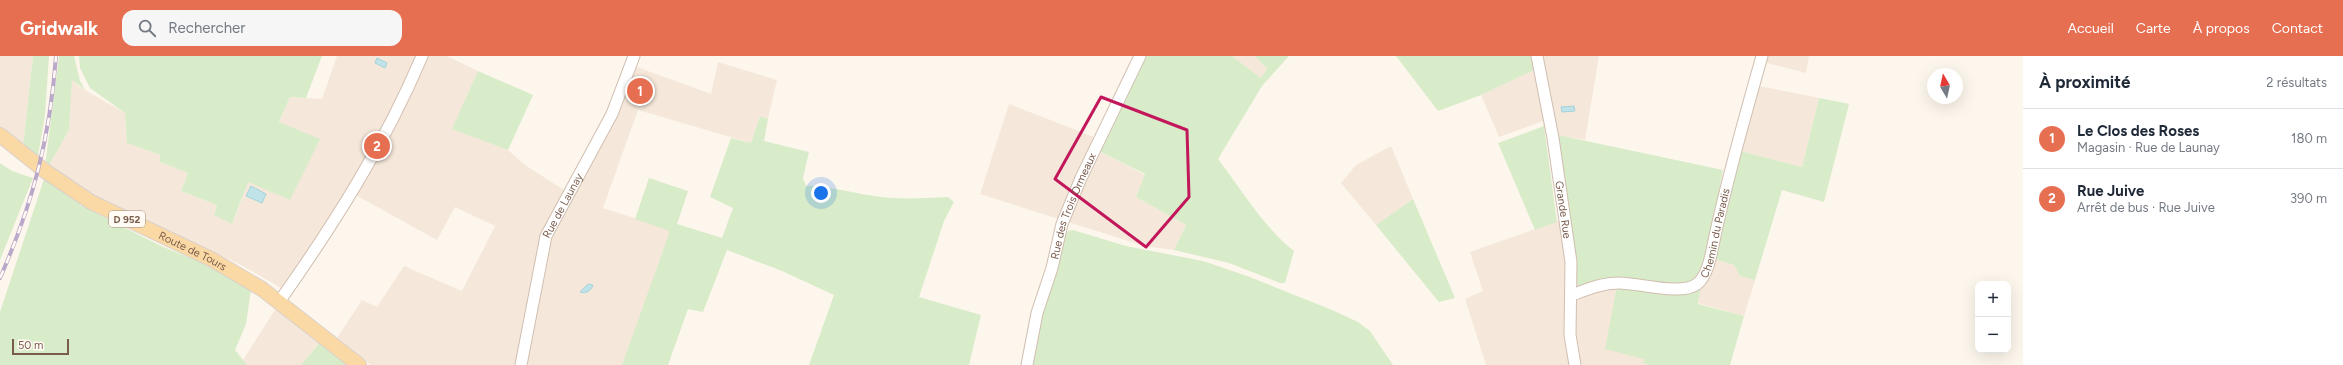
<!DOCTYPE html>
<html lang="fr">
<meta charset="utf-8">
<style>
:root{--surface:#fff;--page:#f6f6f7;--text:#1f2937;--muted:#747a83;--line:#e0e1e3;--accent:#e76f51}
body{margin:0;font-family:Figtree,sans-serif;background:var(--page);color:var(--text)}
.controls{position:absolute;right:12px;bottom:12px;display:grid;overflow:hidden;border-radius:8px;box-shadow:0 4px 16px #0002}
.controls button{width:36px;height:36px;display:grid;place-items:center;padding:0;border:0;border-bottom:1px solid var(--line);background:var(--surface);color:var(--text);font:20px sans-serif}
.compass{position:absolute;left:1927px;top:12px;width:36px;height:36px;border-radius:50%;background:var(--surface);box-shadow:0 4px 16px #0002;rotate:351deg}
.scale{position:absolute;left:12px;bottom:10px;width:57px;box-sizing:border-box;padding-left:4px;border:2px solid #7a5c4d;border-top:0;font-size:11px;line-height:14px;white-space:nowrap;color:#7a5c4d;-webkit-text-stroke:3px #fffaf3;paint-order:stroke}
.you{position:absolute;left:821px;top:137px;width:14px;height:14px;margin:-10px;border:3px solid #fff;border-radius:50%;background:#1a73e8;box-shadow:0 0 0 6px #1a73e833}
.badge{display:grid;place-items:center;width:26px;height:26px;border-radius:50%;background:var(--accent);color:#fff;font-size:13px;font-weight:700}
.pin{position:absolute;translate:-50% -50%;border:2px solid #fff;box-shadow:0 1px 4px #0006}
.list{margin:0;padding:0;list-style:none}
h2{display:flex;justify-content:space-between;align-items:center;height:52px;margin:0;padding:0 16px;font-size:17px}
h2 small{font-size:13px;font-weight:400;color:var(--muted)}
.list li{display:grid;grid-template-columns:26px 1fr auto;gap:12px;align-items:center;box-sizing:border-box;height:60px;padding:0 16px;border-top:1px solid var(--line)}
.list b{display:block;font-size:15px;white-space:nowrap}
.list p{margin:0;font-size:13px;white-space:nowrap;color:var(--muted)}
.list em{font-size:13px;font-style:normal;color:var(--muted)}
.icon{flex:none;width:22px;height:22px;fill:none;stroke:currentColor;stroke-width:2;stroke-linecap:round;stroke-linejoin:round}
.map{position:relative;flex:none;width:2023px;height:309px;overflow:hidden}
header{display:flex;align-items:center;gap:24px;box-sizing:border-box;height:56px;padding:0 20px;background:var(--accent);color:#fff}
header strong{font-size:19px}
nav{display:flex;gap:22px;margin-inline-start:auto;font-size:14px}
.search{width:280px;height:36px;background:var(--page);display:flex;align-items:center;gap:10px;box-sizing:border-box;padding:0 14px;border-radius:12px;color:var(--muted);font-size:15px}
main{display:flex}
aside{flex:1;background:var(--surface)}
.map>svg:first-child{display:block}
.residential{fill:#f5e8da}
.green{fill:#d8ecc9}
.water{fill:#bfe3e8;stroke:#a5d3da}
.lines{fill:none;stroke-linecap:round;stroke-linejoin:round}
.minor-casing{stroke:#d1beb0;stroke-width:13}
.major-casing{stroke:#dad1cd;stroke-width:16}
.minor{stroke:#fff;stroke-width:11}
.major{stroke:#fbd9a5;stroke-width:14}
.rail-casing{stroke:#b9a8c9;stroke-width:4}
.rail{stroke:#fffaf3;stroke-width:2.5;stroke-dasharray:8;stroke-linecap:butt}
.marked{fill:none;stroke:#c2185b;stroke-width:3;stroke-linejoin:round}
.labels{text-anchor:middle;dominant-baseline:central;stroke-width:3.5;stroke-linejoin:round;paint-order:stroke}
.shield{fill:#fffaf3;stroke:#a28b7f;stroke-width:1}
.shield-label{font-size:10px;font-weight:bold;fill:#7a5c4d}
.street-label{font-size:11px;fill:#7a5c4d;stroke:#fffaf3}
</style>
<header>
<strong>Gridwalk</strong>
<div class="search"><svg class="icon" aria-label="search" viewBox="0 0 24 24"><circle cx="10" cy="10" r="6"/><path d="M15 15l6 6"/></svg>Rechercher</div>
<nav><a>Accueil</a><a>Carte</a><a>À propos</a><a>Contact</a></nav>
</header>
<main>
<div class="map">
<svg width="2023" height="309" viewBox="0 0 2023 309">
<rect width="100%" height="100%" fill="#fdf6ec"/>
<g class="residential">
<polygon points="0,0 33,0 23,90 0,72"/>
<polygon points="337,0 447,0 478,15 453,73 508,94 525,109 564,134 573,131 637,11 711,38 718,6 777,24 768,63 760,60 751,87 638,54 603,152 671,174 622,309 371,309 337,282 362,244 377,251 404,210 462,235 495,170 455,151 437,184 350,136 281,232 243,210 114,151 48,111 69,74 72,23 78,30 125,57 127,87 160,99 160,106 188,117 181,135 217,149 214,159 233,167 248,125 290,144 279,67 290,41 322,43"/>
<polygon points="1232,0 1255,0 1267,13 1261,22"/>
<polygon points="1531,0 1599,0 1585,84 1545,77 1543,65 1499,81 1481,39 1534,14"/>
<polygon points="1764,0 1809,0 1806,17 1763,6"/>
<polygon points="1759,30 1819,42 1802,111 1740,95"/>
<polygon points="1009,48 1102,84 1097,94 1145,119 1136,141 1186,169 1174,194 1144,190 980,138"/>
<polygon points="1391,90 1413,143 1376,169 1341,127 1356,109"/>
<polygon points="1569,161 1617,229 1610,270 1644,303 1644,307 1649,309 1486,309 1465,243 1483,235 1470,196"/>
<polygon points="1711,202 1734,209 1740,220 1755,224 1744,260 1698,247 1701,229"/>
<polygon points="278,249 322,284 301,309 247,309 243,304"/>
</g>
<g class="green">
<polygon points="33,0 49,0 45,59 38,100 23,90"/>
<polygon points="59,0 74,0 80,25 85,34 72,24 69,74 48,111 45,110"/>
<polygon points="79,0 322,0 306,42 290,41 279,66 320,83 290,144 248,126 232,168 214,159 217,149 181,135 188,117 160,106 160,99 127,87 125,57 90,32 80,12"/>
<path d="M1144 0H1232L1261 22 1267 13 1255 0H1289L1262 30 1218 103C1242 134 1264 172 1294 195L1285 227H1280L1229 207 1174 194 1186 169 1136 141 1145 118 1097 94Z"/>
<polygon points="1396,0 1531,0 1534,14 1481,39 1438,55"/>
<polygon points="478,15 533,39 508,94 452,73"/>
<polygon points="1819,42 1849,48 1824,146 1782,134 1755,224 1740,220 1734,209 1711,202 1740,95 1802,111"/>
<path d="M760 60 768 63 764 85 809 96 803 122 806 130C817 128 859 138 874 140 899 144 923 142 948 141L954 146 944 165 919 241 981 259 969 309H809L834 239 782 215 727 194 703 256 688 253 668 309H622L670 175 635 163 649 122 688 135 677 168 722 182 733 152 710 141 731 82 751 87Z"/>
<polygon points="1544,70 1557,166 1535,174 1498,87"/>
<path d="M1558 79 1723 114C1717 142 1711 199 1695 221 1690 227 1682 227 1675 228L1578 232Z"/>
<polygon points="0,107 12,115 33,122 0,204"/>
<polygon points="44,123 79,143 80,149 161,190 198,205 251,234 246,268 235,294 247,309 0,309 0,256"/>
<polygon points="1413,143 1455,242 1439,246 1376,169"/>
<polygon points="1073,174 1126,190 1203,205 1247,220 1332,254 1358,266 1370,275 1393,309 1031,309 1036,276 1064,182 1068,175"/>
<polygon points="1617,229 1701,229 1698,248 1744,260 1730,309 1649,309 1643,307 1644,303 1605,293"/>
<polygon points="322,284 352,309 301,309"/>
</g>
<g class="water">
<polygon points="377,2 387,7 385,12 375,7"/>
<polygon points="1574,50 1575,55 1562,56 1561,51"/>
<polygon points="251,130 266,138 262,147 246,140"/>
<path d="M588 228 593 229C591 235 586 238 580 236Z"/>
</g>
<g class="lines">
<defs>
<g id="minor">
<path id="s1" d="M1537 0 1553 82 1571 206 1570 279 1575 309"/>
<path id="s2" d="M1572 239C1588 233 1602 227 1619 227 1639 227 1681 240 1697 228 1709 219 1712 193 1715 180 1728 119 1745 60 1762 0"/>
<path d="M279 246C334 168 385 88 422 0"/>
<path id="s3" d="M521 309 546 180 612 58 634 0"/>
<path id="s4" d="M1027 309 1037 257 1052 212 1062 168 1081 122 1140 0"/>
</g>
<g id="major">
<path id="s5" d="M0 79 45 115 91 146 211 203 262 233 359 309"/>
</g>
</defs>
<use href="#minor" class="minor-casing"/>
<use href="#major" class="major-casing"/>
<use href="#minor" class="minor"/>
<use href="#major" class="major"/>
<defs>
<path id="rail" d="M0 222C33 147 50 82 56 0"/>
</defs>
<use href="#rail" class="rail-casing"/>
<use href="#rail" class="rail"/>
</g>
<path class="marked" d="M1101 41 1187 74 1189 141 1146 191 1055 123Z"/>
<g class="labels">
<rect class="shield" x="109" y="155" width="36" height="16" rx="3"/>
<g class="shield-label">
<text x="127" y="163">D 952</text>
</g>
<g class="street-label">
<text stroke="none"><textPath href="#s3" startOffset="166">Rue de Launay</textPath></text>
<text stroke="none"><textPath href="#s4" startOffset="166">Rue des Trois Ormeaux</textPath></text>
<text stroke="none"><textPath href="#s1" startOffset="156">Grande Rue</textPath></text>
<text stroke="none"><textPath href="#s2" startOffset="183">Chemin du Paradis</textPath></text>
<text stroke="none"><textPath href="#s5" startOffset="226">Route de Tours</textPath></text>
</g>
</g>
</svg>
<div class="controls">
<button>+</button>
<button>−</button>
</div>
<svg class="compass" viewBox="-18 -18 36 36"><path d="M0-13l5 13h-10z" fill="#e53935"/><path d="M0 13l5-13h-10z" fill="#747a83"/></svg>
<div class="scale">50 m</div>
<div class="you"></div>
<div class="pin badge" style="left:640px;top:35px">1</div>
<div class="pin badge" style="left:377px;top:90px">2</div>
</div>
<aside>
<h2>À proximité<small>2 résultats</small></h2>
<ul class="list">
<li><span class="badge">1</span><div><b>Le Clos des Roses</b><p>Magasin · Rue de Launay</p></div><em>180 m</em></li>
<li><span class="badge">2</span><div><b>Rue Juive</b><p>Arrêt de bus · Rue Juive</p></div><em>390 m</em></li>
</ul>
</aside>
</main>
